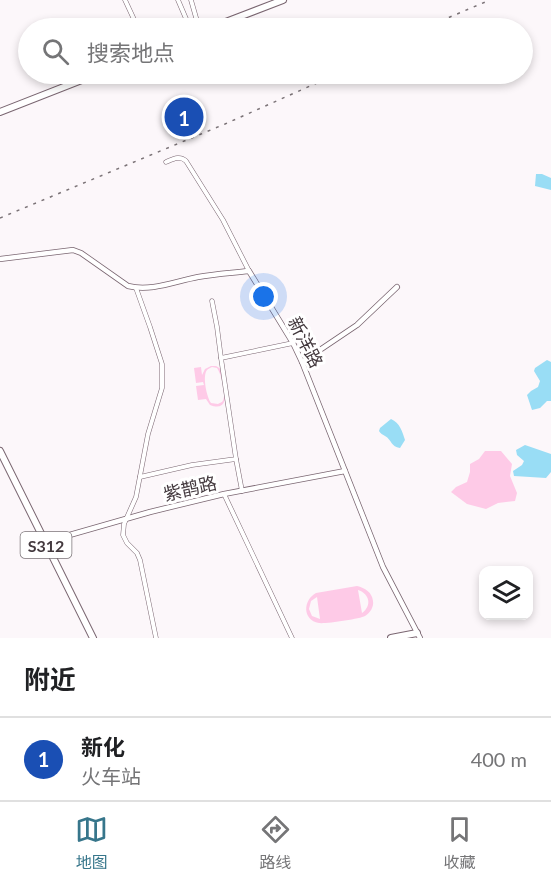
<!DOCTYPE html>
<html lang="zh">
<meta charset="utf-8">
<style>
:root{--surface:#fff;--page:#f6f6f6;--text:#202124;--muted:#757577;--line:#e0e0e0;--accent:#37768b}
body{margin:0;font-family:Lato,"Noto Sans SC",sans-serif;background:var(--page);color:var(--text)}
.controls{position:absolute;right:18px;bottom:18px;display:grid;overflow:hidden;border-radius:12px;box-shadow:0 3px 9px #0003}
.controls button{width:54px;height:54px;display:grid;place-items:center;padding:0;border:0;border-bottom:2px solid var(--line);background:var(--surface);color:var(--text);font:30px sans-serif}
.you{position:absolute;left:264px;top:297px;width:21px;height:21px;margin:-15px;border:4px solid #fff;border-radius:50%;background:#1a73e8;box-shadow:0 0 0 9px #1a73e833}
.badge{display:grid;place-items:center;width:39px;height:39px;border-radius:50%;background:var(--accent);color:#fff;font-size:20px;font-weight:700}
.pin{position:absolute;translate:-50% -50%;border:3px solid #fff;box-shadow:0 2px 6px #0006}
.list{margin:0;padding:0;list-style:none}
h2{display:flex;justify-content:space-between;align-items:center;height:78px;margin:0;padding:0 24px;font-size:26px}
h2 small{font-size:20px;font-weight:400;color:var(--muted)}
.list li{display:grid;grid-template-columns:39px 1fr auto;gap:18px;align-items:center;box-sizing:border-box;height:84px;padding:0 24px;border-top:2px solid var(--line)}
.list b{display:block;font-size:22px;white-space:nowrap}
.list p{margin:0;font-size:20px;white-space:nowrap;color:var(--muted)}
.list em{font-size:20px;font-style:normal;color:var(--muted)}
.icon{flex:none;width:33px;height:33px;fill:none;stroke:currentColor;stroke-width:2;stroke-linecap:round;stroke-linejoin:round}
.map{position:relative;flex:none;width:551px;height:638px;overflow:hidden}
.search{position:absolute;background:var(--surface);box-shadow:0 3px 9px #0003;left:18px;right:18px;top:18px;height:66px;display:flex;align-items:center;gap:15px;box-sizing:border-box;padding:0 21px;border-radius:33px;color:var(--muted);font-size:22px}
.sheet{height:162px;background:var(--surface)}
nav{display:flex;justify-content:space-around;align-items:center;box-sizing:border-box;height:84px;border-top:2px solid var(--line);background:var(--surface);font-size:16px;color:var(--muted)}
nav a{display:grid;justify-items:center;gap:3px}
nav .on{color:var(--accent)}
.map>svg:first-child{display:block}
.green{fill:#fecae7;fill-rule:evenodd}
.water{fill:#99ddf5}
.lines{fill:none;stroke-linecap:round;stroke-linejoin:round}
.minor-casing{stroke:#7a6671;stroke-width:5}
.tertiary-casing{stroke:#7a6671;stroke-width:6}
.primary-casing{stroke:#7a6671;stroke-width:8}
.minor{stroke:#fff;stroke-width:4}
.tertiary{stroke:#fff;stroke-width:4.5}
.primary{stroke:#fff;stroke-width:6}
.rail{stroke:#7b7377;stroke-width:1.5;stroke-dasharray:3 6;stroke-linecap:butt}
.labels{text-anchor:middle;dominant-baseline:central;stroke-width:6;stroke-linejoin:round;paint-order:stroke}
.shield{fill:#fff;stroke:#7b7478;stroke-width:1.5}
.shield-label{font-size:16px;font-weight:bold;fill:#43393e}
.street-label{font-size:18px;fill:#43393e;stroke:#fff}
</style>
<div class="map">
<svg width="551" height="638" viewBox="0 0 551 638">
<rect width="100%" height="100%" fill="#fcf7fa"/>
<g class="green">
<path d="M211 366H216L221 369C223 381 234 414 210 405L206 399 198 400 196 386 204 385 203 382 196 383 194 368 201 367 202 375 205 369ZM212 367 217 368C221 373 225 390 224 397 223 402 222 402 218 404L211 403C207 398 202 376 207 370 208 369 210 368 212 367Z"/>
<polygon points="485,451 501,451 512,464 510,476 517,493 515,501 498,503 486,509 467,504 451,492 456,487 467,482 470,472 470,464 479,459"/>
<path d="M357 586C365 588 372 592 373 601 374 607 370 613 365 616 360 619 325 624 319 623 302 620 303 600 316 593ZM358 590C370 594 372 606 362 613ZM317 597 320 619 312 616 309 609 311 601Z"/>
</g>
<g class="water">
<polygon points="536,174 542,174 551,178 551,190 535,186"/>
<polygon points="547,360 551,362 551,401 547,401 540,408 532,410 527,395 531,391 538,387 540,381 534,371 535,368"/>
<path d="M391 419C400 423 402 431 405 440L400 448C391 447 392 440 385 436 383 435 380 433 379 431L380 428Z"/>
<polygon points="525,445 551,454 551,472 546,478 514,476 513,471 522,465 524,461 517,455 516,450"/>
</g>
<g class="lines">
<defs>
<g id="minor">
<polyline points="125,0 138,28"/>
<polyline points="178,0 190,28"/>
<polyline points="191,0 199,28"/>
<path d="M166 162C173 159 180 155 186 161L223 220 249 271"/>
<polyline points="136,288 150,327 162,364 162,388 148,434 136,497 124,524 123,535 127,543 137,553 140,560 156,638"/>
<polyline points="212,301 217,327 221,358"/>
<polyline points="236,459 242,491"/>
<polyline points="140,477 192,465 236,459 221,358 293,343"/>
<polyline points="224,494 292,638"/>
</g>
<g id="tertiary">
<path d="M0 259 73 250 81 253 128 286C151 292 176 281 198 277 215 274 232 273 249 271L293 343 302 362 383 567 420 638"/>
<polyline points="302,362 357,325 397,287"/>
<polyline points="45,542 150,512 224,494 345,471"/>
</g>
<g id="primary">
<polyline points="210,28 283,0"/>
<polyline points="0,112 97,74"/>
<polyline points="0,451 93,638"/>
<polyline points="391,638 417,633"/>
</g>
</defs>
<use href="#minor" class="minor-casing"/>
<use href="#tertiary" class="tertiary-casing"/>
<use href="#primary" class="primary-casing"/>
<use href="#minor" class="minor"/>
<use href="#tertiary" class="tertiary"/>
<use href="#primary" class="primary"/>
<g class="rail">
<polyline points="424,28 490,0"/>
<polyline points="0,218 225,124 337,74"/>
</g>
</g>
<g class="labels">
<rect class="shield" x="20.5" y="532" width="51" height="26" rx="4.5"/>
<g class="shield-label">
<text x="46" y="545">S312</text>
</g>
<g class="street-label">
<text transform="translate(306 342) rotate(63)">新洋路</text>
<text transform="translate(190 488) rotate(-13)">紫鹊路</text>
</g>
</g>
</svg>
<div class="controls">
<button><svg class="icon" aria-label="layers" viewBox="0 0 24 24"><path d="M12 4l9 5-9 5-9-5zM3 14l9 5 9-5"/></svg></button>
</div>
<div class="you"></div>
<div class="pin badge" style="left:184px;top:117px;background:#1a4fb4">1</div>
<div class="search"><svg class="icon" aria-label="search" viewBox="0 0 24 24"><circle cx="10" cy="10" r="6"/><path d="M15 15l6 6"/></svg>搜索地点</div>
</div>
<section class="sheet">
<h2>附近<small></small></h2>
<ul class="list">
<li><span class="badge" style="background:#1a4fb4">1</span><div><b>新化</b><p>火车站</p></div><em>400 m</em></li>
</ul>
</section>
<nav>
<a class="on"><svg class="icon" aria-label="map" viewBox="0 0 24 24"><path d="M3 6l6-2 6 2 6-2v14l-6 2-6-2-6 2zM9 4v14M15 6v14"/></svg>地图</a>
<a><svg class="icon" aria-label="directions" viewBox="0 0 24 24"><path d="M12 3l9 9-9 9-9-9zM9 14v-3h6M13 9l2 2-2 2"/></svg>路线</a>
<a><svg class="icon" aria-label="saved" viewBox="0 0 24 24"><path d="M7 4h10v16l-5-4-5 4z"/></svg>收藏</a>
</nav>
